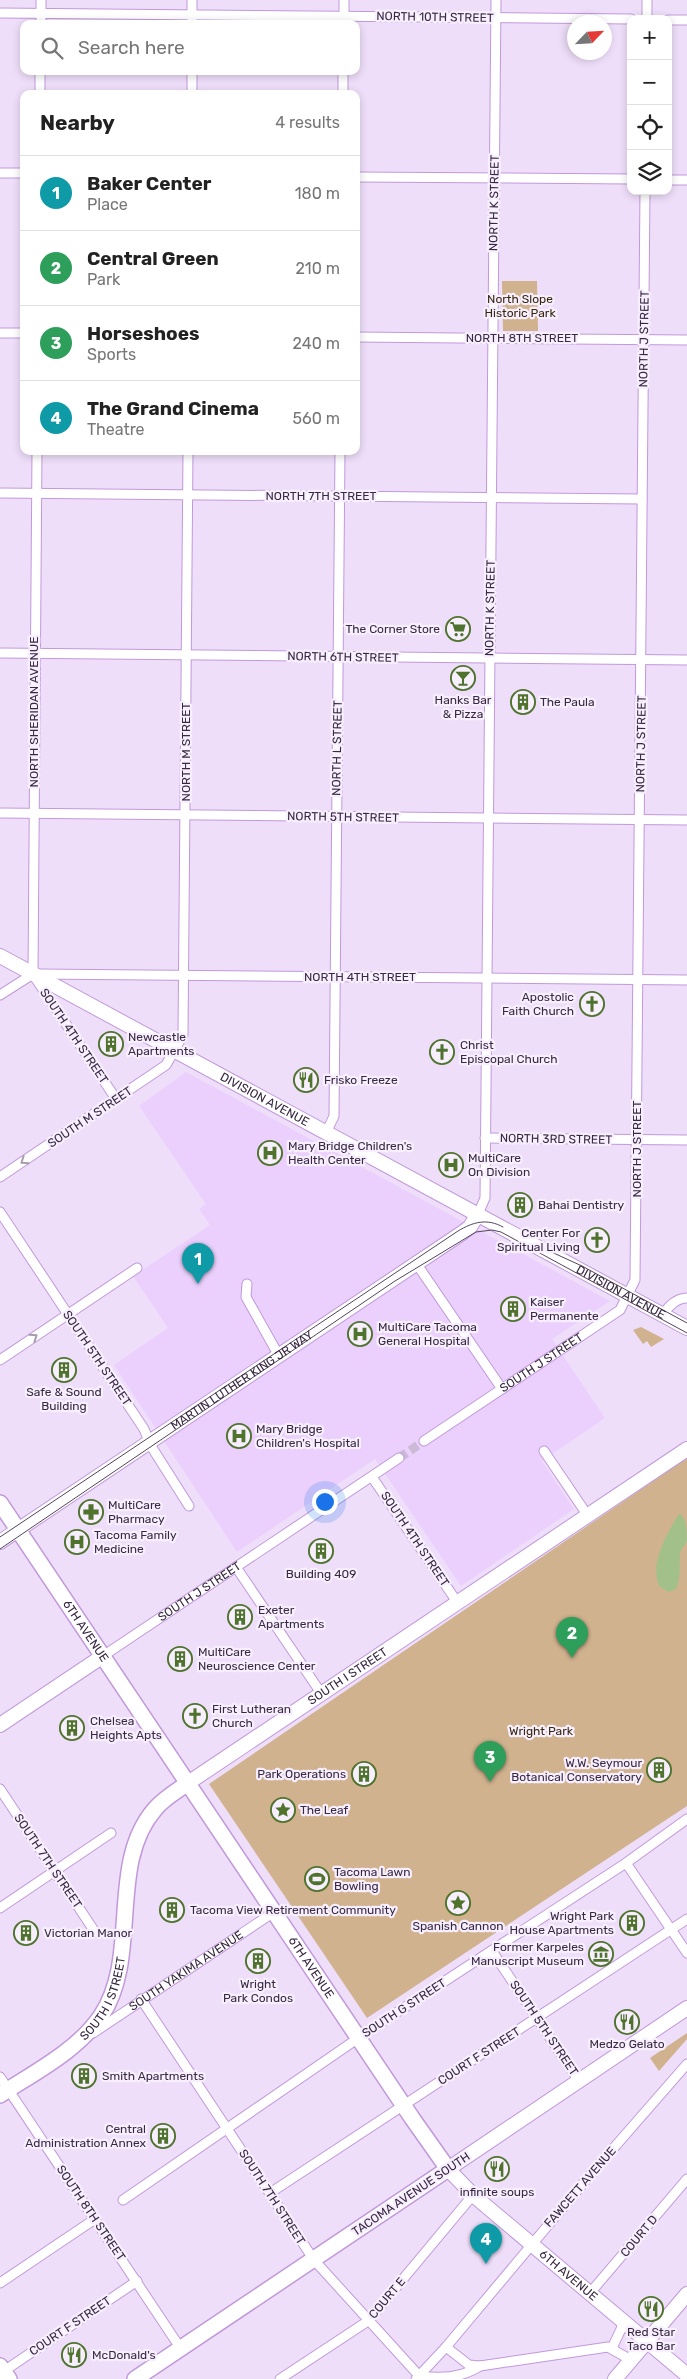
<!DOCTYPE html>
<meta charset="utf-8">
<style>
:root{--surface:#fff;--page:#f2f2f2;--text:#222;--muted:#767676;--line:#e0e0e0;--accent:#4f732c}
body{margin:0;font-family:Rubik,sans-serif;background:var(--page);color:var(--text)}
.controls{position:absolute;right:15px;top:15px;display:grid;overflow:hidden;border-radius:10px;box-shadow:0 2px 8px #0003}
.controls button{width:45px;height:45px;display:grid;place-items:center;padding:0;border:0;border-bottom:1px solid var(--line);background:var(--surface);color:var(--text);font:25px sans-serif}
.compass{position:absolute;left:567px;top:15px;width:45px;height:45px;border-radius:50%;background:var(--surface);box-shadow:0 2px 8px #0003;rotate:65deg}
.you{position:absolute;left:324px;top:1501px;width:18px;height:18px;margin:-12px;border:4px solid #fff;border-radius:50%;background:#1a73e8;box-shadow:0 0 0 8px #1a73e833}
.badge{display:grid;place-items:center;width:32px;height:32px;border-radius:50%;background:var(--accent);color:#fff;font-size:16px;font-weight:700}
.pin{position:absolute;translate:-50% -41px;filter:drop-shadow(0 1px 2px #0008)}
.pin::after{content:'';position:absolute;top:26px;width:18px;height:15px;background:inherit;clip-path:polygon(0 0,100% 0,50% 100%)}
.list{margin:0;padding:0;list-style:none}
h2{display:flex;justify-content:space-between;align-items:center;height:65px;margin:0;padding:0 20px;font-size:21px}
h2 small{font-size:16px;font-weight:400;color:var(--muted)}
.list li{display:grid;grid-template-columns:32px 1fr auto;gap:15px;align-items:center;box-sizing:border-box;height:75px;padding:0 20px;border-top:1px solid var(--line)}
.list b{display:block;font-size:19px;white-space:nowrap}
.list p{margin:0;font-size:16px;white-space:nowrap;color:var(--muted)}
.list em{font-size:16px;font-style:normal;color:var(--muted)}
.icon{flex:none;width:28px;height:28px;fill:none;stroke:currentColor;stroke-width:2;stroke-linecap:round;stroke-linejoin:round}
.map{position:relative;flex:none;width:687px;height:2379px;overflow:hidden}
.search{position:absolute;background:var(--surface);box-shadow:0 2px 8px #0003;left:20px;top:20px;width:340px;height:55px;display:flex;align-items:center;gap:12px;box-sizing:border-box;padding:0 18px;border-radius:10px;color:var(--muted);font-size:19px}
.panel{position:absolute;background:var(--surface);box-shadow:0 2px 8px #0003;left:20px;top:90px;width:340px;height:365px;border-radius:10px}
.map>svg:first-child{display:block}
.built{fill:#ebd0fd}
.green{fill:#d0b28e}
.water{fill:#a2c18a}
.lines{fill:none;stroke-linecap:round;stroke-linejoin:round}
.street-tunnel{stroke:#cabad5;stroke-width:9;stroke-dasharray:9 4.5;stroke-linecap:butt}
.street-casing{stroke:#c199da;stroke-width:11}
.secondary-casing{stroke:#c199da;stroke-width:16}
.primary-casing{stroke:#c199da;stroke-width:18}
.street{stroke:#fff;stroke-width:9}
.secondary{stroke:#fff;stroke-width:14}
.primary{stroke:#fff;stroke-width:15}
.tram{stroke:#54445e;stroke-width:1}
.oneway{stroke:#a59eaa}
.labels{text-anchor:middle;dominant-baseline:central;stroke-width:4.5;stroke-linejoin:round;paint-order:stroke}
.street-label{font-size:12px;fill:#382842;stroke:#f7effd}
.park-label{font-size:12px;fill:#38270f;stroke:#f7effd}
.poi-label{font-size:12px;fill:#382842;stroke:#f7effd;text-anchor:start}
</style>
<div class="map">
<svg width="687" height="2379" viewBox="0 0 687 2379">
<rect width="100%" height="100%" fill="#efdefa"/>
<polygon class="built" points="186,1072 610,1301 552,1339 605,1418 542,1461 574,1509 461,1586 375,1459 237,1552 114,1365 168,1328 133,1276 210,1225 199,1209 206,1204 139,1106"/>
<g class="green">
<polygon points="502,281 537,281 538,331 503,331"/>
<polygon points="641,1327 664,1339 651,1347 647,1341 643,1344 633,1330"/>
<polygon points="687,1458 687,1806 367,2018 209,1784"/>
<polygon points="687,2033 687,2039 659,2071 650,2058"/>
</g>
<path class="water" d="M679 1514C687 1517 687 1533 687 1541 685 1546 680 1549 680 1555 679 1568 681 1577 676 1589L669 1592 660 1587C648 1566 667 1533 679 1514Z"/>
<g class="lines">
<polyline class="street-tunnel" points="399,1458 424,1441"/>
<defs>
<g id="street">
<polyline points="0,13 631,19"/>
<polyline points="647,19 647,0"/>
<polyline points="668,20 687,20"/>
<polyline points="41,24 41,0"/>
<polyline points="192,24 192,0"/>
<polyline points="344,24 344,0"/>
<polyline points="40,94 40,71"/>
<polyline points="192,94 192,71"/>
<polyline points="343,94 343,71"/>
<polyline points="0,173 24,173"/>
<polyline points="356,177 631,179"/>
<polyline points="668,180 687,180"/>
<polyline points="0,333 24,333"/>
<polyline points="356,337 687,340"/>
<polyline points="0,493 642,499"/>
<polyline points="0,653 687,660"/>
<polyline points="0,813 687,820"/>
<polyline points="33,974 37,451"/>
<polyline points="37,974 687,980"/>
<polyline points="34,976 116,1099"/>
<polyline points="0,995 33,974"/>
<polyline points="326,1133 334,1116 340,451"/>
<polyline points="485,1138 687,1140"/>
<polyline points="0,1177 166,1065 183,1035 188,451"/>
<polyline points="0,1212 144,1429 151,1446 189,1506"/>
<polyline points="478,1214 485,1198 496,0"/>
<polyline points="416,1263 502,1389"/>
<polyline points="247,1284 246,1297 279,1356"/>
<path d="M663 1315C668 1306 677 1298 687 1298"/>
<polyline points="0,1360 137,1268"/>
<path id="s1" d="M424 1441 620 1310 635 1280 645 191"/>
<polyline points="544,1451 588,1516"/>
<polyline points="372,1477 457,1602"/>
<polyline points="236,1567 321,1693"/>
<path id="s2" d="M103 1656 399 1458"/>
<polyline points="0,1789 95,1932"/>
<polyline points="626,1863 687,1953"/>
<polyline points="0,1908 111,1833"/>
<polyline points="492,1951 579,2081"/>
<polyline points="141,1999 314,2260 422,2379"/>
<path id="s3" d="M93 2033 274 1912"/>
<polyline points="0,2077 181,2349"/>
<polyline points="270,2193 687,1919"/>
<polyline points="123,2200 373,2028 626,1863 687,1819"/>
<polyline points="0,2283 95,2219"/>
<polyline points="590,2293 687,2179"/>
<polyline points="446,2347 469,2365 480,2366 608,2347 631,2360"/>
<polyline points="612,2348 622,2327 620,2319"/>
<polyline points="4,2371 137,2281"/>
<path d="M420 2376C441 2379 462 2378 480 2366"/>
<polyline points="280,2379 368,2321 473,2195"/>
<polyline points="416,2379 446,2347 591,2174 687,2064"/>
</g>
<g id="secondary">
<path id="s4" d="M0 956 687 1328"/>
<path id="s5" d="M0 1542 462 1233 470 1227 478 1214"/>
<polyline points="0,1725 103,1656"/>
<path id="s6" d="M188 1783 687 1449"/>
<path id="s7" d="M687 2008 448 2169 473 2195 687 2375"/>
<polyline points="615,2379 687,2294"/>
</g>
<g id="primary">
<path id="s8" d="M0 1503 412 2118 448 2169 135 2379"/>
<path id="s9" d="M0 2095C35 2072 77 2051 101 2016 141 1957 107 1864 155 1809 164 1798 177 1791 188 1783"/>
<polyline points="0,2366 9,2379"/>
</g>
</defs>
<use href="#street" class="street-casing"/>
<use href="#secondary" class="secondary-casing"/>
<use href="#primary" class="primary-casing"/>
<use href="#street" class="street"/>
<use href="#secondary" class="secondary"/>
<use href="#primary" class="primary"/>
<g class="tram">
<polyline points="547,1250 582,1266 687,1323"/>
<path d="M0 1537 458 1231C473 1222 487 1218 503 1227"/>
<polyline points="0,1549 395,1281 476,1232 492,1230 501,1232 687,1333"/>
</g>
</g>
<defs><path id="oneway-chevron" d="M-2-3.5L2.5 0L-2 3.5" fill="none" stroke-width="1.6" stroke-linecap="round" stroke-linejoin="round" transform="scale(1.25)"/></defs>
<g class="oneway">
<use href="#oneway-chevron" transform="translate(24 1161) rotate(146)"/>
<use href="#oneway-chevron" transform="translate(34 1337) rotate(-34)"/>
</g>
<defs>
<symbol id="supermarket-ring" viewBox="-11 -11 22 22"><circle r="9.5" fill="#f7effd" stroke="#4f732c" stroke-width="1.5"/><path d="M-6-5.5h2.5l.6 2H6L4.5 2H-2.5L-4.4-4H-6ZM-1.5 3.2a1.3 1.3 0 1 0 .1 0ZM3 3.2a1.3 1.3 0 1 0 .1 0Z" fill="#4f732c"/></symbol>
<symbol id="bar-ring" viewBox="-11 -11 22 22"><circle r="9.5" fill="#f7effd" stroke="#4f732c" stroke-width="1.5"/><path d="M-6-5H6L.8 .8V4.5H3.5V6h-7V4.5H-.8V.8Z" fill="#4f732c"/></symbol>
<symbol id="building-ring" viewBox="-11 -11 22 22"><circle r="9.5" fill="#f7effd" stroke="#4f732c" stroke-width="1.5"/><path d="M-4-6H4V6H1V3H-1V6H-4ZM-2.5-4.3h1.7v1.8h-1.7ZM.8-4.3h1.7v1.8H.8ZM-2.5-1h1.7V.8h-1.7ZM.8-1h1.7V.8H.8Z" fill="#4f732c"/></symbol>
<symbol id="church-ring" viewBox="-11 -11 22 22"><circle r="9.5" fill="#f7effd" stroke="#4f732c" stroke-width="1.5"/><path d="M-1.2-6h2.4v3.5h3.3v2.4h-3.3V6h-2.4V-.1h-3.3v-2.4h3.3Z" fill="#4f732c"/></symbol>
<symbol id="restaurant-ring" viewBox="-11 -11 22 22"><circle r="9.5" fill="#f7effd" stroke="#4f732c" stroke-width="1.5"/><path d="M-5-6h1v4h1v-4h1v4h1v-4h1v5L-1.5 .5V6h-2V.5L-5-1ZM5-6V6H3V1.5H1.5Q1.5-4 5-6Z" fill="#4f732c"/></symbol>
<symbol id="hospital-ring" viewBox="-11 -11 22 22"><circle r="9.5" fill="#f7effd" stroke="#4f732c" stroke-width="1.5"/><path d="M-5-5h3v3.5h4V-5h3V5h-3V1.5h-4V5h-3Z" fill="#4f732c"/></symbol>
<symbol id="pharmacy-ring" viewBox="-11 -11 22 22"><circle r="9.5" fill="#f7effd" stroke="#4f732c" stroke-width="1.5"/><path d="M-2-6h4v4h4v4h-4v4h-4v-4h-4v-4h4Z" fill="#4f732c"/></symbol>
<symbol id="sight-ring" viewBox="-11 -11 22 22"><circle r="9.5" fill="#f7effd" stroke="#4f732c" stroke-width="1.5"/><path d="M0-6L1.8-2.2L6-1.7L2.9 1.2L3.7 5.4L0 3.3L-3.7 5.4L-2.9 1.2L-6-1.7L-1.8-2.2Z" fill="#4f732c"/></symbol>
<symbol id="stadium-ring" viewBox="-11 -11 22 22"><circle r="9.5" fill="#f7effd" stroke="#4f732c" stroke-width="1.5"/><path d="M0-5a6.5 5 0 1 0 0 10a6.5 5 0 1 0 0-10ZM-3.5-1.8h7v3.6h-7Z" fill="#4f732c"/></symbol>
<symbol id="museum-ring" viewBox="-11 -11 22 22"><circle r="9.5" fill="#f7effd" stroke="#4f732c" stroke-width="1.5"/><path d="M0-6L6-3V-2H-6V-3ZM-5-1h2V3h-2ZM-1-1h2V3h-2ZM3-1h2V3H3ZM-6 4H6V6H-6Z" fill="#4f732c"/></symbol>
</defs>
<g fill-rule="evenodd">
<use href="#supermarket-ring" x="444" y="615" width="28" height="28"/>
<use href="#bar-ring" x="449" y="664" width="28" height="28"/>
<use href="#building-ring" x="509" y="688" width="28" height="28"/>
<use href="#church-ring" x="578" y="990" width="28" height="28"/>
<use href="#building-ring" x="97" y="1030" width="28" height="28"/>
<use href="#church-ring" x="428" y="1038" width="28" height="28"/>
<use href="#restaurant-ring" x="292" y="1066" width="28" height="28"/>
<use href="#hospital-ring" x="256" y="1139" width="28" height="28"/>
<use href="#hospital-ring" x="437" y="1151" width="28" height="28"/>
<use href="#building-ring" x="506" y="1191" width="28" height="28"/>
<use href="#church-ring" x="583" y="1226" width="28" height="28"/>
<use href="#building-ring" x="499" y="1295" width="28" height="28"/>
<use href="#hospital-ring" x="346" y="1320" width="28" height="28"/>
<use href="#building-ring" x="50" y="1356" width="28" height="28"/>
<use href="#hospital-ring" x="225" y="1422" width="28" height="28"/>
<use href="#pharmacy-ring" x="77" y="1498" width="28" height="28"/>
<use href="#hospital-ring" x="63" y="1528" width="28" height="28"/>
<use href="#building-ring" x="307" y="1537" width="28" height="28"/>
<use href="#building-ring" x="226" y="1603" width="28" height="28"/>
<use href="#building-ring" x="166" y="1645" width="28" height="28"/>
<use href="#church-ring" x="181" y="1702" width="28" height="28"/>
<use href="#building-ring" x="58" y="1714" width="28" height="28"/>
<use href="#building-ring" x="645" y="1756" width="28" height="28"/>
<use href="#building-ring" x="350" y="1760" width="28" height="28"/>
<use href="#sight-ring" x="269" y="1796" width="28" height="28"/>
<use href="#stadium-ring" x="303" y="1865" width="28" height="28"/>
<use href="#sight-ring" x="444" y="1889" width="28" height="28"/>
<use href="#building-ring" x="158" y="1896" width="28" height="28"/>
<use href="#building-ring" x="618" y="1909" width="28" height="28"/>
<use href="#building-ring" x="12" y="1919" width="28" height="28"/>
<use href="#museum-ring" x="587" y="1940" width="28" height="28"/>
<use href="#building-ring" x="244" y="1947" width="28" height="28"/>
<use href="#restaurant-ring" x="613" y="2008" width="28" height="28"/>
<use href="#building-ring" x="70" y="2062" width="28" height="28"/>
<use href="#building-ring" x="149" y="2122" width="28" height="28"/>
<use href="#restaurant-ring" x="483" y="2155" width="28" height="28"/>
<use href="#restaurant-ring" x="637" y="2295" width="28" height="28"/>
<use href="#restaurant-ring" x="60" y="2341" width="28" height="28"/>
</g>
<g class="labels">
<g class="street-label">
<text transform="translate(435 17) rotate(1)">NORTH 10TH STREET</text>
<text transform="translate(494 203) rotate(-89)">NORTH K STREET</text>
<text x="522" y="338">NORTH 8TH STREET</text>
<text transform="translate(644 339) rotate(-89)">NORTH J STREET</text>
<text x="321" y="496">NORTH 7TH STREET</text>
<text transform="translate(490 608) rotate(-89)">NORTH K STREET</text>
<text transform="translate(343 657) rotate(1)">NORTH 6TH STREET</text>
<text transform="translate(34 712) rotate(-90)">NORTH SHERIDAN AVENUE</text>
<text transform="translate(641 744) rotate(-89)">NORTH J STREET</text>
<text transform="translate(337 748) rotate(-89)">NORTH L STREET</text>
<text transform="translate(186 752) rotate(-90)">NORTH M STREET</text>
<text transform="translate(343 817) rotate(1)">NORTH 5TH STREET</text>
<text x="360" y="977">NORTH 4TH STREET</text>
<text transform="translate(74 1036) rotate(56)">SOUTH 4TH STREET</text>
<text stroke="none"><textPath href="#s4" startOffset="301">DIVISION AVENUE</textPath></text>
<text transform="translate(90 1117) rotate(-34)">SOUTH M STREET</text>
<text transform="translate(556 1139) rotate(1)">NORTH 3RD STREET</text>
<text transform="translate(637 1149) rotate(-90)">NORTH J STREET</text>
<text stroke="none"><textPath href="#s4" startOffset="706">DIVISION AVENUE</textPath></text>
<text transform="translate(97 1358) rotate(56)">SOUTH 5TH STREET</text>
<text stroke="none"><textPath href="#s1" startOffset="141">SOUTH J STREET</textPath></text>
<text stroke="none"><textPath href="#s5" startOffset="291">MARTIN LUTHER KING JR WAY</textPath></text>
<text transform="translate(415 1539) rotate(56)">SOUTH 4TH STREET</text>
<text stroke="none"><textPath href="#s2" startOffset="116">SOUTH J STREET</textPath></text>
<text stroke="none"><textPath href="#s8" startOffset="154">6TH AVENUE</textPath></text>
<text stroke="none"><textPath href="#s6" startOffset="192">SOUTH I STREET</textPath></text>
<text transform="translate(48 1861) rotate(56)">SOUTH 7TH STREET</text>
<text stroke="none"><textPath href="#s8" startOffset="559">6TH AVENUE</textPath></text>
<text stroke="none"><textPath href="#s3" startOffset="112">SOUTH YAKIMA AVENUE</textPath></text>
<text stroke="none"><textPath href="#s9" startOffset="146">SOUTH I STREET</textPath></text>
<text transform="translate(404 2008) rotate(-33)">SOUTH G STREET</text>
<text transform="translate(544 2028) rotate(56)">SOUTH 5TH STREET</text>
<text transform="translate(479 2056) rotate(-33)">COURT F STREET</text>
<text transform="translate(580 2187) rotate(-49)">FAWCETT AVENUE</text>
<text transform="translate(411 2194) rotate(-34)">TACOMA AVENUE SOUTH</text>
<text transform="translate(272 2197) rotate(57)">SOUTH 7TH STREET</text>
<text transform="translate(91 2213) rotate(56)">SOUTH 8TH STREET</text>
<text transform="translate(639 2236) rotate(-50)">COURT D</text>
<text stroke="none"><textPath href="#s7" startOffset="449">6TH AVENUE</textPath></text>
<text transform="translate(387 2298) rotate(-50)">COURT E</text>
<text transform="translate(70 2326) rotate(-34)">COURT F STREET</text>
</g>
<g class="park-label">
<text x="520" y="299">North Slope<tspan x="520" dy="14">Historic Park</tspan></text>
<text x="541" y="1731">Wright Park</text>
</g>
<g class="poi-label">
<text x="440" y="629" text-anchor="end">The Corner Store</text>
<text x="463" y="700" text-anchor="middle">Hanks Bar<tspan x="463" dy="14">&amp; Pizza</tspan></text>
<text x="540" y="702">The Paula</text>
<text x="574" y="997" text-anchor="end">Apostolic<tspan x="574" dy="14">Faith Church</tspan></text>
<text x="128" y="1037">Newcastle<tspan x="128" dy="14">Apartments</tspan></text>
<text x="460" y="1045">Christ<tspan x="460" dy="14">Episcopal Church</tspan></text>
<text x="324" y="1080">Frisko Freeze</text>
<text x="288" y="1146">Mary Bridge Children's<tspan x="288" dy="14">Health Center</tspan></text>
<text x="468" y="1158">MultiCare<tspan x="468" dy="14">On Division</tspan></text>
<text x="538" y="1205">Bahai Dentistry</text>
<text x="580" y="1233" text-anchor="end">Center For<tspan x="580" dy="14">Spiritual Living</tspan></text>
<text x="530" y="1302">Kaiser<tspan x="530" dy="14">Permanente</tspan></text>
<text x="378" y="1327">MultiCare Tacoma<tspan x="378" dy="14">General Hospital</tspan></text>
<text x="64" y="1392" text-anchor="middle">Safe &amp; Sound<tspan x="64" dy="14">Building</tspan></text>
<text x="256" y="1429">Mary Bridge<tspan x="256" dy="14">Children's Hospital</tspan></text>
<text x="108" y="1505">MultiCare<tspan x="108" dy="14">Pharmacy</tspan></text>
<text x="94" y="1535">Tacoma Family<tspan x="94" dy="14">Medicine</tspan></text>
<text x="321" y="1574" text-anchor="middle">Building 409</text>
<text x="258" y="1610">Exeter<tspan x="258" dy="14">Apartments</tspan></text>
<text x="198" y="1652">MultiCare<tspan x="198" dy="14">Neuroscience Center</tspan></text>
<text x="212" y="1709">First Lutheran<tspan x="212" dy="14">Church</tspan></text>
<text x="90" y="1721">Chelsea<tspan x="90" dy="14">Heights Apts</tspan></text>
<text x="642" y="1763" text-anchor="end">W.W. Seymour<tspan x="642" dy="14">Botanical Conservatory</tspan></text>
<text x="346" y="1774" text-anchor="end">Park Operations</text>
<text x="300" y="1810">The Leaf</text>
<text x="334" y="1872">Tacoma Lawn<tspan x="334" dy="14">Bowling</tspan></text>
<text x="190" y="1910">Tacoma View Retirement Community</text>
<text x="614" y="1916" text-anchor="end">Wright Park<tspan x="614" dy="14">House Apartments</tspan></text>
<text x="458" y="1926" text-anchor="middle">Spanish Cannon</text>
<text x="44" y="1933">Victorian Manor</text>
<text x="584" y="1947" text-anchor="end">Former Karpeles<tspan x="584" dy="14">Manuscript Museum</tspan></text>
<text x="258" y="1984" text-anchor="middle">Wright<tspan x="258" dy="14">Park Condos</tspan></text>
<text x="627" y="2044" text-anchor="middle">Medzo Gelato</text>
<text x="102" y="2076">Smith Apartments</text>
<text x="146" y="2129" text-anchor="end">Central<tspan x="146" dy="14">Administration Annex</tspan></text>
<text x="497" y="2192" text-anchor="middle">infinite soups</text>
<text x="651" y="2332" text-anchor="middle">Red Star<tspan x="651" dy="14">Taco Bar</tspan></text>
<text x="92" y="2355">McDonald's</text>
</g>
</g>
</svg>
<div class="controls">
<button>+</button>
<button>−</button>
<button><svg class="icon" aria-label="locate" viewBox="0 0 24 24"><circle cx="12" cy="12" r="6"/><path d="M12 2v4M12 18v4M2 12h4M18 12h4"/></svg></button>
<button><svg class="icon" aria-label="layers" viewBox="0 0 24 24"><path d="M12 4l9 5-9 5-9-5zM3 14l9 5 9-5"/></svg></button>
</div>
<svg class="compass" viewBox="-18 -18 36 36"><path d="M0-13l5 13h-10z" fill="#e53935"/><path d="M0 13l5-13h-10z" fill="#767676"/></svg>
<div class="you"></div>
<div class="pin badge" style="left:198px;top:1284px;background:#0f9aa8">1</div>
<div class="pin badge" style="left:572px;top:1658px;background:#2e9e5b">2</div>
<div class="pin badge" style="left:490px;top:1782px;background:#2e9e5b">3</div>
<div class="pin badge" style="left:486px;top:2264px;background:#0f9aa8">4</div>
<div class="search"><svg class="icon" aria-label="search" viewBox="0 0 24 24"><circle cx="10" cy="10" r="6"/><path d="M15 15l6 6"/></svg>Search here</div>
<section class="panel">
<h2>Nearby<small>4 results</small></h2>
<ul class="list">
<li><span class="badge" style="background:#0f9aa8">1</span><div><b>Baker Center</b><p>Place</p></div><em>180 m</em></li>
<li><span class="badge" style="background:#2e9e5b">2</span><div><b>Central Green</b><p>Park</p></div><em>210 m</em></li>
<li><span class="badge" style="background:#2e9e5b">3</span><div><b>Horseshoes</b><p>Sports</p></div><em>240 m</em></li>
<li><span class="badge" style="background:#0f9aa8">4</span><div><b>The Grand Cinema</b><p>Theatre</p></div><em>560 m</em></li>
</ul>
</section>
</div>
